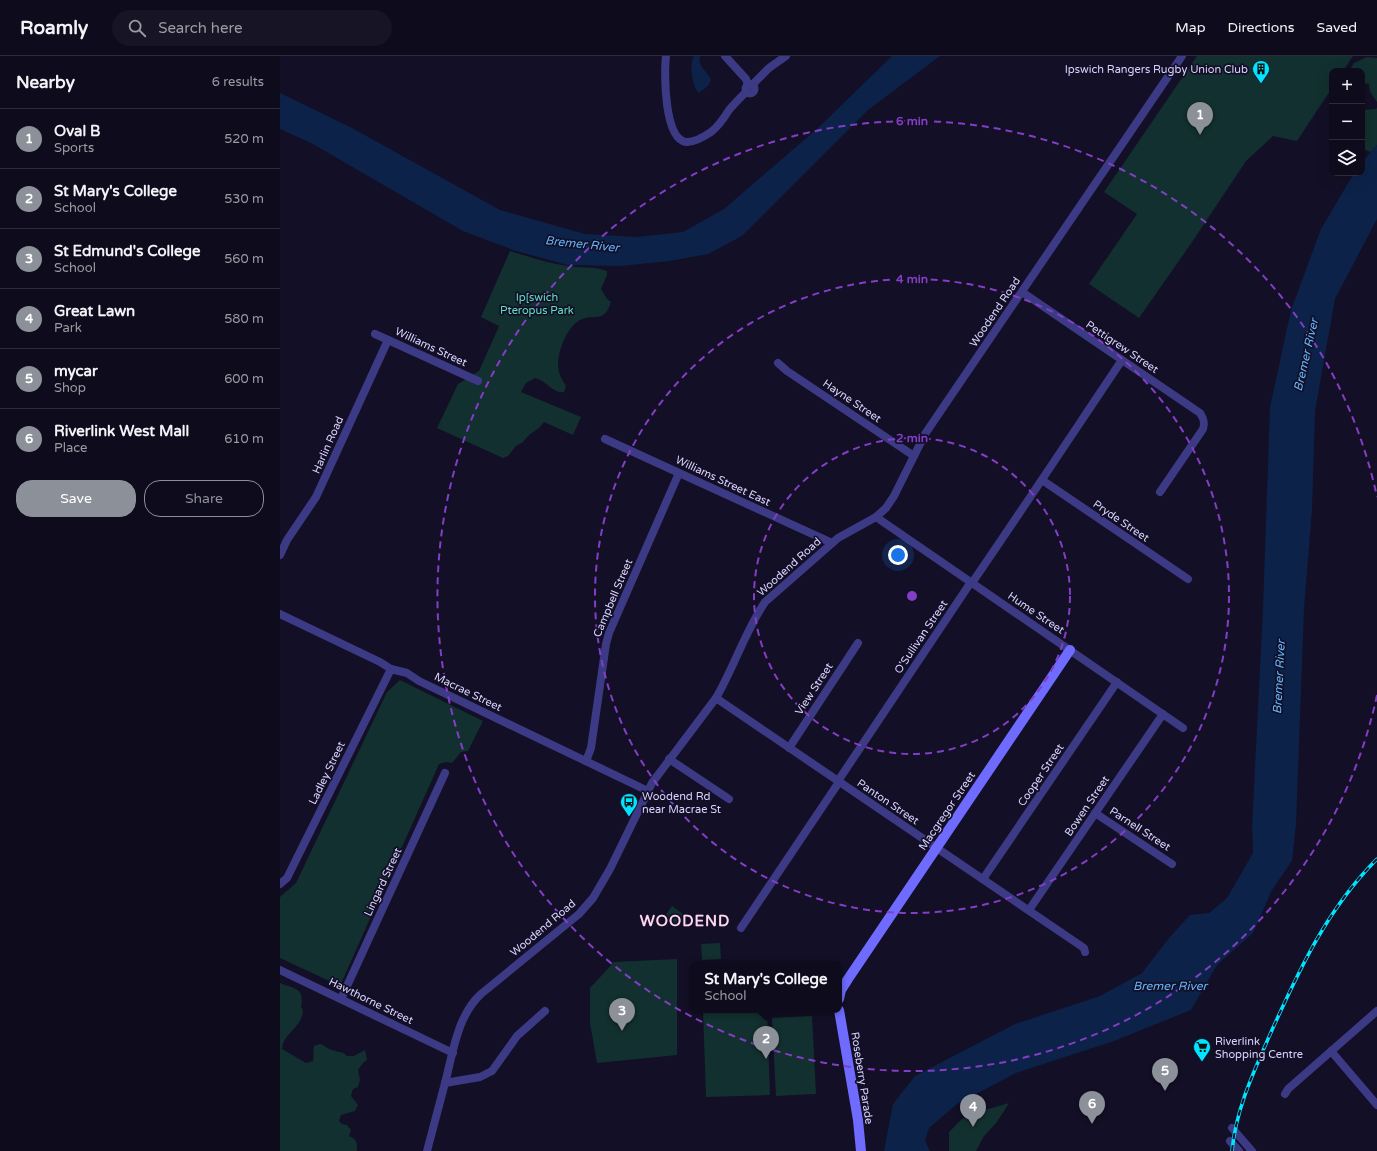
<!DOCTYPE html>
<meta charset="utf-8">
<style>
:root{--surface:#0e0b1c;--page:#171425;--text:#f1f3f6;--muted:#9b9ba3;--line:#2e2b3b;--accent:#8c9099}
body{margin:0;font-family:"Varela Round",sans-serif;background:var(--page);color:var(--text)}
.controls{position:absolute;right:12px;top:12px;display:grid;overflow:hidden;border-radius:8px;box-shadow:0 4px 16px #0002}
.controls button{width:36px;height:36px;display:grid;place-items:center;padding:0;border:0;border-bottom:1px solid var(--line);background:var(--surface);color:var(--text);font:20px sans-serif}
.you{position:absolute;left:618px;top:499px;width:14px;height:14px;margin:-10px;border:3px solid #fff;border-radius:50%;background:#1a73e8;box-shadow:0 0 0 6px #1a73e833}
.badge{display:grid;place-items:center;width:26px;height:26px;border-radius:50%;background:var(--accent);color:#fff;font-size:13px;font-weight:700}
.pin{position:absolute;translate:-50% -33px;filter:drop-shadow(0 1px 2px #0008)}
.pin::after{content:'';position:absolute;top:21px;width:14px;height:12px;background:inherit;clip-path:polygon(0 0,100% 0,50% 100%)}
.popup{position:absolute;left:410px;top:905px;width:152px;height:52px;box-sizing:border-box;display:grid;place-content:center;border-radius:8px;background:var(--surface);filter:drop-shadow(0 1px 3px #0005);font-size:13px;white-space:nowrap;color:var(--muted)}
.popup b{font-size:15px;color:var(--text)}
.popup::after{content:'';position:absolute;left:50%;top:100%;margin-left:-8px;border:8px solid transparent;border-top-color:var(--surface)}
.list{margin:0;padding:0;list-style:none}
h2{display:flex;justify-content:space-between;align-items:center;height:52px;margin:0;padding:0 16px;font-size:17px}
h2 small{font-size:13px;font-weight:400;color:var(--muted)}
.list li{display:grid;grid-template-columns:26px 1fr auto;gap:12px;align-items:center;box-sizing:border-box;height:60px;padding:0 16px;border-top:1px solid var(--line)}
.list b{display:block;font-size:15px;white-space:nowrap}
.list p{margin:0;font-size:13px;white-space:nowrap;color:var(--muted)}
.list em{font-size:13px;font-style:normal;color:var(--muted)}
.actions{display:flex;gap:8px;padding:12px 16px}
.actions a{flex:1;padding:9px 0;border:1px solid var(--accent);border-radius:16px;text-align:center;font-size:14px;color:var(--accent)}
.actions .main{background:var(--accent);color:#fff}
.icon{flex:none;width:22px;height:22px;fill:none;stroke:currentColor;stroke-width:2;stroke-linecap:round;stroke-linejoin:round}
.map{position:relative;flex:none;width:1097px;height:1095px;overflow:hidden}
header{display:flex;align-items:center;gap:24px;box-sizing:border-box;height:56px;padding:0 20px;background:var(--surface);border-bottom:1px solid var(--line)}
header strong{font-size:19px}
nav{display:flex;gap:22px;margin-inline-start:auto;font-size:14px}
.search{width:280px;height:36px;background:var(--page);display:flex;align-items:center;gap:10px;box-sizing:border-box;padding:0 14px;border-radius:22px;color:var(--muted);font-size:15px}
main{display:flex}
aside{flex:1;background:var(--surface)}
.map>svg:first-child{display:block}
.green{fill:#12302f}
.water{fill:#0c2248}
.lines{fill:none;stroke-linecap:round;stroke-linejoin:round}
.street{stroke:#3d3a85;stroke-width:8}
.secondary{stroke:#6f6bff;stroke-width:10}
.rail-casing{stroke:#00e5ff;stroke-width:3.5}
.rail{stroke:#130f26;stroke-width:2;stroke-dasharray:6;stroke-linecap:butt}
.ring{fill:none;stroke:#843dc5;stroke-width:2;stroke-dasharray:7 5}
.labels{text-anchor:middle;dominant-baseline:central;stroke-width:3.5;stroke-linejoin:round;paint-order:stroke}
.poi-label{font-size:11px;fill:#d9d4ff;stroke:#130f26;text-anchor:start}
.park-label{font-size:11px;fill:#5fe0c0;stroke:#130f26}
.street-label{font-size:11px;fill:#d9d4ff;stroke:#130f26}
.water-label{font-size:12px;font-style:italic;fill:#62b6ff;stroke:#130f26}
.district-label{font-size:15px;font-weight:bold;letter-spacing:1px;fill:#ffd6f0;stroke:#130f26}
.centre{fill:#843dc5;stroke:#130f26;stroke-width:2}
.ring-label{font-size:12px;text-anchor:middle;font-weight:bold;fill:#843dc5;stroke:#130f26;stroke-width:3.5;stroke-linejoin:round;paint-order:stroke}
</style>
<header>
<strong>Roamly</strong>
<div class="search"><svg class="icon" aria-label="search" viewBox="0 0 24 24"><circle cx="10" cy="10" r="6"/><path d="M15 15l6 6"/></svg>Search here</div>
<nav><a>Map</a><a>Directions</a><a>Saved</a></nav>
</header>
<main>
<aside>
<h2>Nearby<small>6 results</small></h2>
<ul class="list">
<li><span class="badge">1</span><div><b>Oval B</b><p>Sports</p></div><em>520 m</em></li>
<li><span class="badge">2</span><div><b>St Mary's College</b><p>School</p></div><em>530 m</em></li>
<li><span class="badge">3</span><div><b>St Edmund's College</b><p>School</p></div><em>560 m</em></li>
<li><span class="badge">4</span><div><b>Great Lawn</b><p>Park</p></div><em>580 m</em></li>
<li><span class="badge">5</span><div><b>mycar</b><p>Shop</p></div><em>600 m</em></li>
<li><span class="badge">6</span><div><b>Riverlink West Mall</b><p>Place</p></div><em>610 m</em></li>
</ul>
<div class="actions"><a class="main">Save</a><a>Share</a></div>
</aside>
<div class="map">
<svg width="1097" height="1095" viewBox="0 0 1097 1095">
<rect width="100%" height="100%" fill="#130f26"/>
<g class="green">
<polygon points="917,0 1073,0 1063,15 1052,15 1052,32 1017,85 993,80 966,105 908,192 859,262 809,228 857,158 824,136"/>
<polygon points="1087,1 1097,2 1097,46 1090,36 1089,28 1082,27 1082,15 1069,15 1074,7"/>
<polygon points="1097,52 1097,89 1091,96 1082,93 1082,54 1096,53"/>
<path d="M230 195C249 201 268 207 287 210 300 212 315 210 327 215V219L321 233 327 243 331 246C324 270 312 255 297 266 285 275 275 301 279 316 280 321 284 326 286 330L284 336C273 338 266 324 255 322L246 327 241 336 301 361 293 379 264 366 259 372 249 379 243 386 236 390 228 400 223 402 157 372 178 328 199 315 219 270 201 261Z"/>
<polygon points="120,624 203,665 188,695 181,696 172,707 166,706 159,708 60,930 0,902 0,841 16,827 107,636"/>
<polygon points="392,850 404,859 397,869 385,860"/>
<polygon points="440,887 441,903 422,904 421,888"/>
<polygon points="397,903 397,999 317,1007 310,967 310,932 334,906"/>
<path d="M0 927C14 933 25 931 21 951L23 954C23 971 3 977 2 993L26 1007 33 1005C34 1000 33 995 34 990L40 988C45 989 47 993 52 994 59 997 61 994 67 1000H74L85 994 87 1004 83 1007 78 1014 80 1024 78 1031 73 1033 71 1040 78 1049 75 1055 61 1059 59 1065 62 1068 67 1069 71 1074 69 1080C77 1083 77 1087 77 1095H0Z"/>
<polygon points="423,954 487,954 490,1039 426,1041"/>
<polygon points="532,960 536,1038 496,1040 492,962"/>
<polygon points="729,1047 717,1066 704,1080 696,1095 669,1095 669,1076 682,1063 698,1056"/>
</g>
<g class="water">
<path d="M414 0H420C417 9 427 16 431 23L429 29 419 37C412 31 409 8 414 0Z"/>
<polygon points="612,0 660,0 588,54 462,180 428,198 390,205 340,210 287,209 233,194 183,175 31,87 0,73 0,37 72,72 220,154 305,178 356,181 403,176 444,153 538,72"/>
<polygon points="1097,89 1097,163 1055,243 1035,355 1032,454 1024,553 1016,769 1012,805 992,834 973,877 937,909 911,954 834,985 736,1017 677,1048 649,1072 645,1085 650,1095 604,1095 613,1048 635,1020 735,968 820,940 862,917 889,882 910,859 929,857 947,842 973,797 972,771 983,552 990,351 1011,254 1041,173 1074,117 1082,117 1082,106"/>
</g>
<g class="lines">
<g class="street">
<path d="M386 0C384 17 384 83 406 86 414 87 425 80 431 76 439 70 444 62 449 54 454 48 460 42 466 36"/>
<polyline points="445,0 466,23 468,29"/>
<circle cx="470" cy="33" r="4.5"/>
<polyline points="472,29 489,12 506,0"/>
<path d="M742 236 920 357C924 363 925 367 923 373L880 436"/>
<polyline points="95,278 198,325"/>
<polyline points="498,307 507,315 634,400"/>
<polyline points="325,383 552,487"/>
<polyline points="762,424 908,523"/>
<polyline points="596,461 903,672"/>
<polyline points="0,499 7,484 36,441 108,284"/>
<polyline points="0,558 100,606 111,613 127,617 139,625 368,735"/>
<polyline points="436,642 804,892 805,896"/>
<polyline points="509,692 578,587"/>
<polyline points="389,703 449,743"/>
<polyline points="306,705 311,692 326,588 329,577 399,417"/>
<polyline points="815,757 892,808"/>
<polyline points="703,823 837,626"/>
<polyline points="0,828 7,822 111,613"/>
<polyline points="749,854 883,658"/>
<path d="M461 872 557 729 560 722 689 529 694 524C744 451 793 377 842 304"/>
<polyline points="0,914 173,997"/>
<polyline points="61,943 165,717"/>
<polyline points="1051,995 1097,1049"/>
<polyline points="165,1027 200,1021 212,1015 237,980 265,955"/>
<polyline points="1005,1038 1008,1033 1097,955"/>
<polyline points="952,1072 972,1095"/>
<polyline points="950,1085 959,1095"/>
<path d="M147 1095C153 1072 159 1050 165 1027 173 997 177 960 201 938L299 858 313 842 330 813 372 727 436 642C454 611 465 576 485 546L558 482 596 461 606 452 614 440 645 378 902 0"/>
</g>
<g class="secondary">
<polyline points="559,943 561,934 568,923 790,594"/>
<polyline points="559,954 578,1064 581,1095"/>
</g>
<defs>
<path id="rail" d="M952 1095C956 1052 975 1013 992 974 1020 912 1048 852 1097 803"/>
</defs>
<use href="#rail" class="rail-casing"/>
<use href="#rail" class="rail"/>
</g>
<g class="ring">
<circle cx="632" cy="540" r="158"/>
<circle cx="632" cy="540" r="317"/>
<path d="M1097 639A475 475 0 1 1 1097 441"/>
</g>
<defs>
<symbol id="building-pin" viewBox="-11 -11 22 30"><path d="M0 17L-7.5 6A9.5 9.5 0 1 1 7.5 6Z" fill="#00e5ff" stroke="#130f26"/><path d="M-4-6H4V6H1V3H-1V6H-4ZM-2.5-4.3h1.7v1.8h-1.7ZM.8-4.3h1.7v1.8H.8ZM-2.5-1h1.7V.8h-1.7ZM.8-1h1.7V.8H.8Z" fill="#111"/></symbol>
<symbol id="bus-pin" viewBox="-11 -11 22 30"><path d="M0 17L-7.5 6A9.5 9.5 0 1 1 7.5 6Z" fill="#00e5ff" stroke="#130f26"/><path d="M-5-6H5V4H4V6H2V4H-2V6H-4V4H-5ZM-3.5-4V0h7V-4ZM-3.5 1.2v1.5H-2V1.2ZM2 1.2v1.5H3.5V1.2Z" fill="#111"/></symbol>
<symbol id="supermarket-pin" viewBox="-11 -11 22 30"><path d="M0 17L-7.5 6A9.5 9.5 0 1 1 7.5 6Z" fill="#00e5ff" stroke="#130f26"/><path d="M-6-5.5h2.5l.6 2H6L4.5 2H-2.5L-4.4-4H-6ZM-1.5 3.2a1.3 1.3 0 1 0 .1 0ZM3 3.2a1.3 1.3 0 1 0 .1 0Z" fill="#111"/></symbol>
</defs>
<g fill-rule="evenodd">
<use href="#building-pin" x="971" y="3" width="20" height="27"/>
<use href="#bus-pin" x="339" y="736" width="20" height="27"/>
<use href="#supermarket-pin" x="912" y="981" width="20" height="27"/>
</g>
<g class="labels">
<g class="poi-label">
<text x="968" y="13" text-anchor="end">Ipswich Rangers Rugby Union Club</text>
<text x="362" y="740">Woodend Rd<tspan x="362" dy="13">near Macrae St</tspan></text>
<text x="935" y="985">Riverlink<tspan x="935" dy="13">Shopping Centre</tspan></text>
</g>
<g class="park-label">
<text x="257" y="241">Ip[swich<tspan x="257" dy="13">Pteropus Park</tspan></text>
</g>
<g class="street-label">
<text transform="translate(715 256) rotate(-56)">Woodend Road</text>
<text transform="translate(151 291) rotate(25)">Williams Street</text>
<text transform="translate(842 291) rotate(34)">Pettigrew Street</text>
<text transform="translate(572 345) rotate(34)">Hayne Street</text>
<text transform="translate(48 389) rotate(-66)">Harlin Road</text>
<text transform="translate(443 425) rotate(25)">Williams Street East</text>
<text transform="translate(841 465) rotate(34)">Pryde Street</text>
<text transform="translate(509 511) rotate(-42)">Woodend Road</text>
<text transform="translate(333 542) rotate(-67)">Campbell Street</text>
<text transform="translate(756 557) rotate(34)">Hume Street</text>
<text transform="translate(641 581) rotate(-56)">O'Sullivan Street</text>
<text transform="translate(534 633) rotate(-57)">View Street</text>
<text transform="translate(188 636) rotate(26)">Macrae Street</text>
<text transform="translate(47 717) rotate(-64)">Ladley Street</text>
<text transform="translate(761 719) rotate(-56)">Cooper Street</text>
<text transform="translate(608 746) rotate(34)">Panton Street</text>
<text transform="translate(807 750) rotate(-56)">Bowen Street</text>
<text transform="translate(667 755) rotate(-56)">Macgregor Street</text>
<text transform="translate(860 773) rotate(33)">Parnell Street</text>
<text transform="translate(103 826) rotate(-65)">Lingard Street</text>
<text transform="translate(263 872) rotate(-40)">Woodend Road</text>
<text transform="translate(91 945) rotate(26)">Hawthorne Street</text>
<text transform="translate(582 1022) rotate(81)">Roseberry Parade</text>
</g>
<g class="water-label">
<text transform="translate(302 188) rotate(6)">Bremer River</text>
<text transform="translate(1026 299) rotate(-77)">Bremer River</text>
<text transform="translate(999 621) rotate(-87)">Bremer River</text>
<text x="890" y="930">Bremer River</text>
</g>
<g class="district-label">
<text x="405" y="865">WOODEND</text>
</g>
</g>
<circle cx="632" cy="540" r="6" class="centre"/>
<g class="ring-label">
<text x="632" y="69">6 min</text>
<text x="632" y="227">4 min</text>
<text x="632" y="386">2 min</text>
</g>
</svg>
<div class="controls">
<button>+</button>
<button>−</button>
<button><svg class="icon" aria-label="layers" viewBox="0 0 24 24"><path d="M12 4l9 5-9 5-9-5zM3 14l9 5 9-5"/></svg></button>
</div>
<div class="you"></div>
<div class="pin badge" style="left:920px;top:79px">1</div>
<div class="pin badge" style="left:486px;top:1003px">2</div>
<div class="popup"><b>St Mary's College</b>School</div>
<div class="pin badge" style="left:342px;top:975px">3</div>
<div class="pin badge" style="left:693px;top:1071px">4</div>
<div class="pin badge" style="left:885px;top:1035px">5</div>
<div class="pin badge" style="left:812px;top:1068px">6</div>
</div>
</main>
